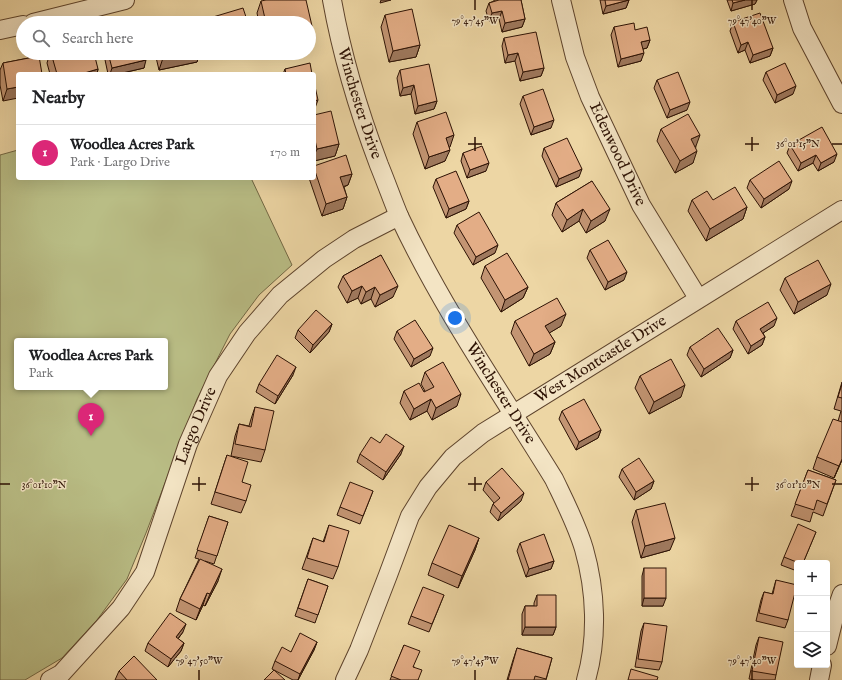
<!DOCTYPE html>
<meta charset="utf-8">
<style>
:root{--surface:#fff;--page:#f6f6f6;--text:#202124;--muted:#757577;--line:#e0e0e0;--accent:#db2777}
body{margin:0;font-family:"IM FELL English",serif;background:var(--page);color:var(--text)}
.controls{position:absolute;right:12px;bottom:12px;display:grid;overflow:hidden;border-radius:4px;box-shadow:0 4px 16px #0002}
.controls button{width:36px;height:36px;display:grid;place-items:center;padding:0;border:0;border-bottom:1px solid var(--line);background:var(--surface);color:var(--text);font:20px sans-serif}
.you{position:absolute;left:455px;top:318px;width:14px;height:14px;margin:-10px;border:3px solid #fff;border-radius:50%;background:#1a73e8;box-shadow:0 0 0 6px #1a73e833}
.badge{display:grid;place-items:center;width:26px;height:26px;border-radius:50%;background:var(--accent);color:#fff;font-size:13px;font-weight:700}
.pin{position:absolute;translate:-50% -33px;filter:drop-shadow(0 1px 2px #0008)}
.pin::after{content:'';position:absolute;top:21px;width:14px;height:12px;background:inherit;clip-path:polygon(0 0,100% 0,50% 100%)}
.popup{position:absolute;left:14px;top:338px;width:154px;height:52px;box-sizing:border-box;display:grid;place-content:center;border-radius:4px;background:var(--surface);filter:drop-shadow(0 1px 3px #0005);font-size:13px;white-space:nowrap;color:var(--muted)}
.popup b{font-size:15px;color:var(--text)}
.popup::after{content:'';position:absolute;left:50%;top:100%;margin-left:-8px;border:8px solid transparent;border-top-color:var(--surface)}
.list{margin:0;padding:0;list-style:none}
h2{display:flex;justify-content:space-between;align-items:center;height:52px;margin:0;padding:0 16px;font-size:17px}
h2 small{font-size:13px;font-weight:400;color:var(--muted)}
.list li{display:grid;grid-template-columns:26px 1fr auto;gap:12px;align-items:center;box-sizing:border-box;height:56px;padding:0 16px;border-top:1px solid var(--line)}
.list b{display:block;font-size:15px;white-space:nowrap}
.list p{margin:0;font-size:13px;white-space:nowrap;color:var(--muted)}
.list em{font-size:13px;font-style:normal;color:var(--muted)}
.icon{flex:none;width:22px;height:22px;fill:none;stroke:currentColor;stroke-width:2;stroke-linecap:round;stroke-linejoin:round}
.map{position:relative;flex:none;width:842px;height:680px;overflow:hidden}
.search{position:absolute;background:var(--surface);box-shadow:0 4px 16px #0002;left:16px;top:16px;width:300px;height:44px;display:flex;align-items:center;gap:10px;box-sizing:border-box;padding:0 14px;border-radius:22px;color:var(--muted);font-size:15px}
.panel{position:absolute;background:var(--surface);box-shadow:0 4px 16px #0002;left:16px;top:72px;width:300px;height:108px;border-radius:4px}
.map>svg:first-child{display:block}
.green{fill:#b9bd85;stroke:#736844;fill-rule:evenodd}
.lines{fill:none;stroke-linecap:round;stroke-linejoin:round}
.minor-casing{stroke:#5d432c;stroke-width:20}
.minor{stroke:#f3e4c4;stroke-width:18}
.wall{fill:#c39573;stroke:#2d1204}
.shaded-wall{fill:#9f795e;stroke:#2d1204}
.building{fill:#e3ad86;stroke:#2d1204}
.ticks{fill:none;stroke:#2d1204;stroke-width:1.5}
.labels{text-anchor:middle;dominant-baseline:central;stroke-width:3;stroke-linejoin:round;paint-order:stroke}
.street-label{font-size:16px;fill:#2d1204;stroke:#f3e4c4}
.ticks-label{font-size:10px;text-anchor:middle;fill:#2d1204;stroke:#f3e4c4;stroke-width:3;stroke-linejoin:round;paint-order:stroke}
</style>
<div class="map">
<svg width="842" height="680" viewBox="0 0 842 680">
<rect width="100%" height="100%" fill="#edd6a4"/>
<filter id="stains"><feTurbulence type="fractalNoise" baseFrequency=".005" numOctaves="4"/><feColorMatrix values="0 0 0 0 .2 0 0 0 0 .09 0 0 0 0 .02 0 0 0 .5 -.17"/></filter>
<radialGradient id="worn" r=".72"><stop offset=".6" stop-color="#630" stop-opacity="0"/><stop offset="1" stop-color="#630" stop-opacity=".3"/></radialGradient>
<path class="green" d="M18 150V178H251L292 265 259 295 230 334 197 399 146 533 127 579 97 620 62 658 25 680H0V155ZM17 341H165V387H17Z"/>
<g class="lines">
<defs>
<g id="minor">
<path id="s1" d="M332 0C342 56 359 112 379 165 386 182 392 199 399 216 442 308 501 393 554 479 565 502 577 525 584 549 596 591 598 638 586 680"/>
<path id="s2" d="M561 0 575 57 590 97 641 205 698 298"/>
<polyline points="793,0 802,28 842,104"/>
<polyline points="33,23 125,0"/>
<polyline points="0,30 23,25"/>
<polyline points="827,646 835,614 842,594"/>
<path id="s3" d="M50 680 61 674 121 608 145 572 188 444 218 376 247 333 280 295 324 259 354 239 399 216"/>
<path id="s4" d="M345 680 359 650 388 575 410 516 428 487 453 457 483 433 842 210"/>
<polyline points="819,680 822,665"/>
</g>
</defs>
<use href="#minor" class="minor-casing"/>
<use href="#minor" class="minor"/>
</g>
<g class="wall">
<polygon points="494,0 521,0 525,19 522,27 502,32 499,19 489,21 486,11 489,3 494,1"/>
<polygon points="600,0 629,0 626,8 603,14"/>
<polygon points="727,0 757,0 755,4 731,11"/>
<polygon points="261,1 309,23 259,23 257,13"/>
<polygon points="385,15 420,45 416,57 389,62 381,27"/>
<polygon points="213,17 248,23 211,23"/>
<polygon points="733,22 773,48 770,56 750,63 745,50 738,53 730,31"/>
<polygon points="614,27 635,30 650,40 647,48 643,49 641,61 618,67 611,35"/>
<polygon points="504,38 544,68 541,76 520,81 515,61 505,63 502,46"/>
<polygon points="50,53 71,53 71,55 98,69 97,74 50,74 47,63"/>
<polygon points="105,53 145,53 144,68 118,74 108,74 104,55"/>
<polygon points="155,53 200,53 197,62 159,70"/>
<polygon points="39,56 3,101 0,85 0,70 3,63"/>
<polygon points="285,69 312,74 283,74"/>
<polygon points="400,70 437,101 434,109 415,114 411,94 400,96 397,78"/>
<polygon points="766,72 793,94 775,103 763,80"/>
<polygon points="657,80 687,110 667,118 654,88"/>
<polygon points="523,96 551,128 531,135 520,104"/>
<polygon points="314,115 339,144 335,156 314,161"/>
<polygon points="417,122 450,147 449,147 445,161 425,169 413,134"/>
<polygon points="661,129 696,146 693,163 675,173 657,141"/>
<polygon points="790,145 834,162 818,171 813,163 798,171 787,153"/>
<polygon points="544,148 579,177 556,187 542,156"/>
<polygon points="463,153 486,171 467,178 461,161"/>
<polygon points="314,166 352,174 348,185 344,187 347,197 343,209 322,216 309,178 314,178"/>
<polygon points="436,179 469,201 466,209 446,218 433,187"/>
<polygon points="750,180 789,189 761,208 747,188"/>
<polygon points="592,181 605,221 586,233 579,221 562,232 552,215 556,203"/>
<polygon points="692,200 747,207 743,219 706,241 688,211"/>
<polygon points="457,225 495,253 473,265 454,233"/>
<polygon points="590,250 624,280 605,290 587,258"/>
<polygon points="381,255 393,297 375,307 371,299 361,304 358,298 347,303 338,287 343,276"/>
<polygon points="485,266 528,287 523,298 501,312 481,278"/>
<polygon points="785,278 827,295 794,314 780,290"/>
<polygon points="515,321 561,326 549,333 555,342 550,354 529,366 511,333"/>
<polygon points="736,321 774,326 763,333 765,337 762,345 748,354 733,329"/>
<polygon points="332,324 329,332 310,353 295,338 298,330"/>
<polygon points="397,331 430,356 411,367 394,339"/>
<polygon points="690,347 733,350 730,358 701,377 687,355"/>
<polygon points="425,372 457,406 432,420 427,411 410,420 400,403 404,391 425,391 421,384"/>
<polygon points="293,375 275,404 256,392 259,384"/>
<polygon points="640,376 681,397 649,414 635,388"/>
<polygon points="842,382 842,460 834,478 813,469 817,457 838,421 841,411 834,409"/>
<polygon points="255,407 265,450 261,462 231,456 235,436 239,424 249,426 251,419"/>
<polygon points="562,411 601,430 598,438 576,450 559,419"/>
<polygon points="380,443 401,454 383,480 357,462 360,454"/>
<polygon points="227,455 242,482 246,501 241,513 211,504"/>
<polygon points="622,469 654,481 651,489 634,500 619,477"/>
<polygon points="808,470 836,480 823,516 813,512 810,522 791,516"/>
<polygon points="486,482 521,501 498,521 490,512 493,504 494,503 483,490"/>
<polygon points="373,491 360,524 337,515 340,507"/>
<polygon points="636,510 670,550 641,558 632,522"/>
<polygon points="209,516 228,522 214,564 205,561 218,581 205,606 203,605 196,620 176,611 180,599 199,559 195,558"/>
<polygon points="329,525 338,567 333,579 302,569 313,538 323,542"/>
<polygon points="816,532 803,563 797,563 797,571 781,565 784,557"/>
<polygon points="479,538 475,550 458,588 428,575 432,563"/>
<polygon points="520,543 554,561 551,569 526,577 517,551"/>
<polygon points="644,568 663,606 642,606 642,576"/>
<polygon points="308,579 328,586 315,623 295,616"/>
<polygon points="776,580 788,620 785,628 756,621 761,600 764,592 772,594"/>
<polygon points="444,595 429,632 408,624 411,616"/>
<polygon points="537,595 556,627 553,635 522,635 522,614 525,606 534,606 534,603"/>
<polygon points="644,623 662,662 659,670 635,667 641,631"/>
<polygon points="183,632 178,639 184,643 181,651 168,667 145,651 148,643"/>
<polygon points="759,637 776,675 775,680 756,680 749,679 756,645"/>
<polygon points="317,642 314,650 298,680 293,680 272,669 275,661 291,652"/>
<polygon points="404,645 414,667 418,680 390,680"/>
<polygon points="517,648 552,658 546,680 507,680 513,660"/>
<polygon points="119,671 157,680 115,680"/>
</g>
<g class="shaded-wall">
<polygon points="381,0 391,0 380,3"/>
<polygon points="629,0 626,8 603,14 606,6"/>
<polygon points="745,0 757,0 755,4 731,11 733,3"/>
<polygon points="502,11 499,19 489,21 492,13"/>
<polygon points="525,19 522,27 502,32 505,23"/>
<polygon points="289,21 288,23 279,23"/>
<polygon points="312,26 309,34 309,27"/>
<polygon points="650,40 647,48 639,50 641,42"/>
<polygon points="748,42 745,50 738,53 741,45"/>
<polygon points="420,45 416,57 389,62 393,51"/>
<polygon points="773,48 770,56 750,63 753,55"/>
<polygon points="188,53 200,53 197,62 159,70 163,58"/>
<polygon points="518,53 515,61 505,63 508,55"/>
<polygon points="644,53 641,61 618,67 621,59"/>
<polygon points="146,60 144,68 118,74 110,74 112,68"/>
<polygon points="544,68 541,76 520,81 523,72"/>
<polygon points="98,69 97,74 81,74"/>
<polygon points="414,85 411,94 400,96 403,88"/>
<polygon points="796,86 793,94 775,103 777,95"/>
<polygon points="18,87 18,98 3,101 7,89"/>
<polygon points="318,100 315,108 314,108 314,101"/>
<polygon points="437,101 434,109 415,114 418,106"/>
<polygon points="690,102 687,110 667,118 670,110"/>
<polygon points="554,120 551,128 531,135 534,127"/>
<polygon points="454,135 450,147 441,150 446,138"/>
<polygon points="700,135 696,146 687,151 691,139"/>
<polygon points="339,144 335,156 314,161 314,156 317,149"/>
<polygon points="450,150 445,161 425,169 429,157"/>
<polygon points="697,151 693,163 675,173 680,161"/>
<polygon points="837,154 834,162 818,171 821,163"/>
<polygon points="816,155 813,163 798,171 801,163"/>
<polygon points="489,163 486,171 467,178 470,170"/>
<polygon points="582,169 579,177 556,187 559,179"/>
<polygon points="352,174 348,185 336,189 340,177"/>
<polygon points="792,181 789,189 761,208 764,199"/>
<polygon points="347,197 343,209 322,216 326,204"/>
<polygon points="469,201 466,209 446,218 449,209"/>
<polygon points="747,207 743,219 706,241 710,229"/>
<polygon points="583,209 579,221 562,232 567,220"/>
<polygon points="610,209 605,221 586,233 591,221"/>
<polygon points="498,245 495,253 473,265 476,257"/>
<polygon points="627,272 624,280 605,290 608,282"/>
<polygon points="831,284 827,295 794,314 798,302"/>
<polygon points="362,286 358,298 347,303 352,291"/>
<polygon points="398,286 393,297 375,307 380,295"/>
<polygon points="375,287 371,299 361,304 366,292"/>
<polygon points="528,287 523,298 501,312 505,300"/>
<polygon points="566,314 561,326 541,338 545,326"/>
<polygon points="777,318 774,326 757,337 760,329"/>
<polygon points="332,324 329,332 310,353 313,345"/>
<polygon points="765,337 762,345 748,354 751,346"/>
<polygon points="555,342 550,354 529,366 534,354"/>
<polygon points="433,348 430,356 411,367 414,359"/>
<polygon points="733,350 730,358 701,377 704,369"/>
<polygon points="296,367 293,375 275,404 278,396"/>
<polygon points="685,385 681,397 649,414 654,402"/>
<polygon points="461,394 457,406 432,420 436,408"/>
<polygon points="431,399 427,411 410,420 414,409"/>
<polygon points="601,430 598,438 576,450 579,442"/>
<polygon points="404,446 401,454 383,480 386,472"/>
<polygon points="842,459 842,460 834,478 839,466"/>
<polygon points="654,481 651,489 634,500 636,492"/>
<polygon points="524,493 521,501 498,521 501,513"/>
<polygon points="479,538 475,550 458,588 462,576"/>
<polygon points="675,538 670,550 641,558 645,546"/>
<polygon points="554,561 551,569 526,577 529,569"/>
<polygon points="222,569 218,581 205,606 210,594"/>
<polygon points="207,593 203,605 196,620 200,609"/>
<polygon points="644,598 666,598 663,606 642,606"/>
<polygon points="186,624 183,632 173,645 176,637"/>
<polygon points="525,627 556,627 553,635 522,635"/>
<polygon points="317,642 314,650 298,680 300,674"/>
<polygon points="184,643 181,651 168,667 171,659"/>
</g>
<g class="building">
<polygon points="266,0 306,0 312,26 309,27 309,23 290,23 289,21 279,23 266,23 261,1"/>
<polygon points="499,0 521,0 525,19 505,23 502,11 492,13 489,3"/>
<polygon points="605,0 629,0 606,6"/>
<polygon points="732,0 745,0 733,3"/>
<polygon points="243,8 248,23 215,23 213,17"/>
<polygon points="412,9 420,45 393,51 385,15"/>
<polygon points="760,13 773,48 753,55 748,42 741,45 733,22"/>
<polygon points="634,23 635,30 647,27 650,40 641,42 644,53 621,59 614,27"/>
<polygon points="536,32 544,68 523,72 518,53 508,55 504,38"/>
<polygon points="51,53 71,53 71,55 79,53 94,53 98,69 81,74 57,74"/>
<polygon points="108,53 145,53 146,60 112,68"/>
<polygon points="162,53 188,53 163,58"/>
<polygon points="39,56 42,74 18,74 18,87 7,89 3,63"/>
<polygon points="310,63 312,74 286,74 285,69"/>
<polygon points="785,63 796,86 777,95 766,72"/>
<polygon points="429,64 437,101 418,106 414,85 403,88 400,70"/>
<polygon points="678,72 690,102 670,110 657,80"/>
<polygon points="314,82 318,100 314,101"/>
<polygon points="543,89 554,120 534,127 523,96"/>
<polygon points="331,111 339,144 317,149 315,140 314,140 314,115"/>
<polygon points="446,112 454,135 446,138 450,150 429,157 417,122"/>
<polygon points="688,114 700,135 691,139 697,151 680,161 661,129"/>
<polygon points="822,127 837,154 821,163 816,155 801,163 790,145"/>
<polygon points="567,138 582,169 559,179 544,148"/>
<polygon points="482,146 489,163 470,170 463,153"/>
<polygon points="346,155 352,174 340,177 347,197 326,204 314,168 314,166"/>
<polygon points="779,161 792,181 764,199 750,180"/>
<polygon points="456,171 469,201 449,209 436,179"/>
<polygon points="592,181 610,209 591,221 583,209 567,220 556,203"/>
<polygon points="735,187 747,207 710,229 692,200 707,191 713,200"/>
<polygon points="479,212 498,245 476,257 457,225"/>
<polygon points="608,240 627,272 608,282 590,250"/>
<polygon points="507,253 528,287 505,300 485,266"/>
<polygon points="381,255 398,286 380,295 375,287 366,292 362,286 352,291 343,276"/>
<polygon points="818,260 831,284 798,302 785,278"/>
<polygon points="557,298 566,314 545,326 555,342 534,354 515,321"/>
<polygon points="768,302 777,318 760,329 765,337 751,346 736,321"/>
<polygon points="316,310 332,324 313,345 298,330"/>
<polygon points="415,320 433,348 414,359 397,331"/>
<polygon points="718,328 733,350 704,369 690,347"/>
<polygon points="277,355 296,367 278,396 259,384"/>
<polygon points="671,359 685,385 654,402 640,376"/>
<polygon points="443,362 461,394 436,408 431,399 414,409 404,391 419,383 424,392 434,387 425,372"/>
<polygon points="842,384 842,398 838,397"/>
<polygon points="584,399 601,430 579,442 562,411"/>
<polygon points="255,407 274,411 265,450 235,444 239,424 251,427"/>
<polygon points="833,419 842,422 842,459 839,466 817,457"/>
<polygon points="386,434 404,446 386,472 360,454 371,437 380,443"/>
<polygon points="227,455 248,462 242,482 251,485 246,501 215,492"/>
<polygon points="639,458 654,481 636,492 622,469"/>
<polygon points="502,468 524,493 501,513 493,504 500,498 486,482"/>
<polygon points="808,470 836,480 827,504 817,500 814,510 795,504"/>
<polygon points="350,482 373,491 363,516 340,507"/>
<polygon points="665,503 675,538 645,546 636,510"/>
<polygon points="209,516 228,522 217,556 197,550"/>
<polygon points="798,524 816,532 803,563 799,563 784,557"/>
<polygon points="329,525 349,531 338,567 307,558 313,538 324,542"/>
<polygon points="449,525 479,538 462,576 432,563"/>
<polygon points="544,534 554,561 529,569 520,543"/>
<polygon points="200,559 222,569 210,594 207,593 200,609 180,599"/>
<rect x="644" y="568" width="22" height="30"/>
<polygon points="308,579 328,586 318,615 298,608"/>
<polygon points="776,580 797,585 788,620 759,613 764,592 773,594"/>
<polygon points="423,587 444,595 432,624 411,616"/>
<polygon points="537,595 556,595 556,627 525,627 525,606 537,606"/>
<polygon points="170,613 186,624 176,637 184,643 171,659 148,643"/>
<polygon points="644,623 667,626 662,662 638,659"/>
<polygon points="300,633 317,642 300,674 275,661 282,647 291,652"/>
<polygon points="759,637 783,642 776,675 752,671"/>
<polygon points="404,645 420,651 413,667 422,670 418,680 401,680 391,676"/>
<polygon points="517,648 552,658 546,679 535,676 534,680 508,680"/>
<polygon points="134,656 157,680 127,680 119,671"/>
<polygon points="631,669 658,677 657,680 628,680"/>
<polygon points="274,670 285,680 264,680"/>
</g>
<path class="ticks" d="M475 0V10M752 0V10M475 137V151M752 137V151M468 144H482M745 144H759M832 144H842M199 477V491M475 477V491M752 477V491M0 484H10M192 484H206M468 484H482M745 484H759M832 484H842M199 670V680M475 670V680M752 670V680"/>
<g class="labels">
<g class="street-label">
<text stroke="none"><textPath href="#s1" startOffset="107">Winchester Drive</textPath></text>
<text stroke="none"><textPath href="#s2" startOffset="165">Edenwood Drive</textPath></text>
<text stroke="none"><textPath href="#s4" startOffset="427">West Montcastle Drive</textPath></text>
<text stroke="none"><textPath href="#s1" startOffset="431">Winchester Drive</textPath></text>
<text stroke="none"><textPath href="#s3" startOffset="300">Largo Drive</textPath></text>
</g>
</g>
<g class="ticks-label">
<text x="475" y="24">79°47'45"W</text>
<text x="752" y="24">79°47'40"W</text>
<text x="798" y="147">36°01'15"N</text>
<text x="44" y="488">36°01'10"N</text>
<text x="798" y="488">36°01'10"N</text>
<text x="199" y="664">79°47'50"W</text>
<text x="475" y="664">79°47'45"W</text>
<text x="752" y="664">79°47'40"W</text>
</g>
<rect width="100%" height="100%" filter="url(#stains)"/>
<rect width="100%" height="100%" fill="url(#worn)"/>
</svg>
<div class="controls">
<button>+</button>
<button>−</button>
<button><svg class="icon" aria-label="layers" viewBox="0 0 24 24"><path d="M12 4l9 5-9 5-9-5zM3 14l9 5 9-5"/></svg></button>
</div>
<div class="you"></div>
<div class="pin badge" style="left:91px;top:436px">1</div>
<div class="popup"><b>Woodlea Acres Park</b>Park</div>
<div class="search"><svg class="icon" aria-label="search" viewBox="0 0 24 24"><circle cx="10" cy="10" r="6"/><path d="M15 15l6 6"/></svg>Search here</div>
<section class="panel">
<h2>Nearby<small></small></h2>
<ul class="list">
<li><span class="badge">1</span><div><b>Woodlea Acres Park</b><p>Park · Largo Drive</p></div><em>170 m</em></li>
</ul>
</section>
</div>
